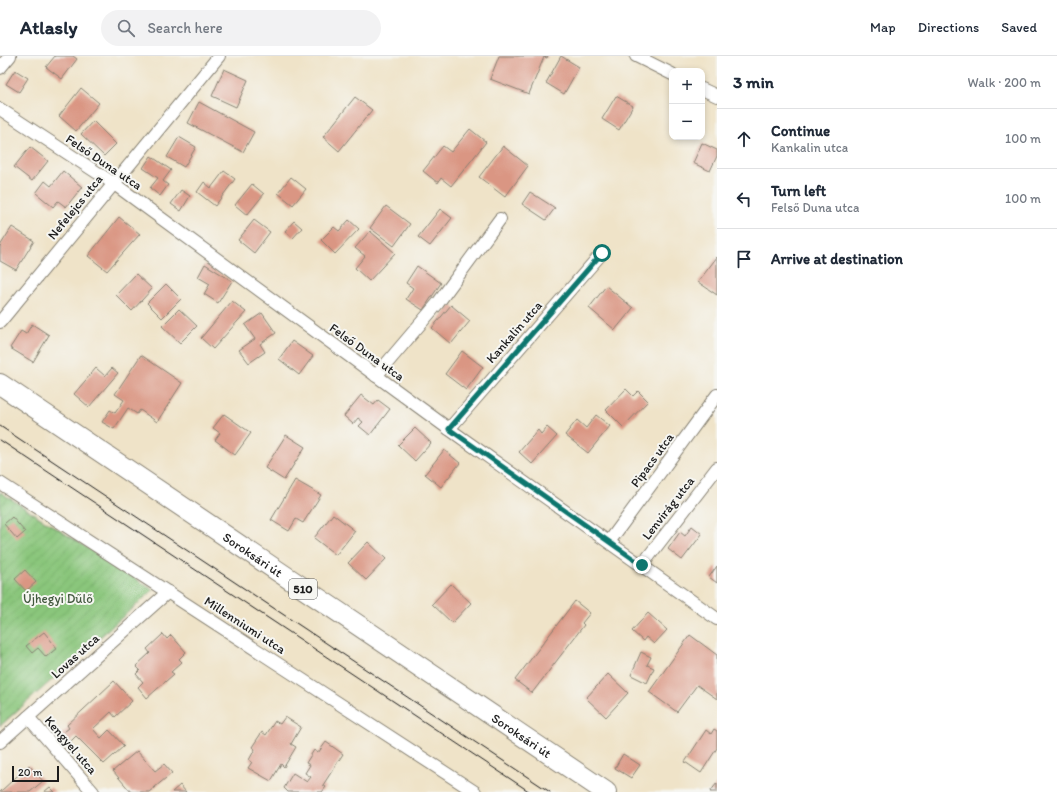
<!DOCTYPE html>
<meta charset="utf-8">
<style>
:root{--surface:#fff;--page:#f2f2f3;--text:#1f2937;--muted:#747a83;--line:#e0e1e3}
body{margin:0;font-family:Itim,sans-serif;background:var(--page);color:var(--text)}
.controls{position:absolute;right:12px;top:12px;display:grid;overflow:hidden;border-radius:8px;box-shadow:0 2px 6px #0003}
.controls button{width:36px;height:36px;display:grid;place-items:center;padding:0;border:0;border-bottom:1px solid var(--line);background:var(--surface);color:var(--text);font:20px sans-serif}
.scale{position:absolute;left:12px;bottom:10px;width:47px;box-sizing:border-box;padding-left:4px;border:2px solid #1c1c1c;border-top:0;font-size:11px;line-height:14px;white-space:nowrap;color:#1c1c1c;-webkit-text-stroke:3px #f6f6f2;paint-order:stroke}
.stop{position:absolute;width:12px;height:12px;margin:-9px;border:3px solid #0f766e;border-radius:50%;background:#fff}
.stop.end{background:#0f766e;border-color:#fff;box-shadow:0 1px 4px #0008}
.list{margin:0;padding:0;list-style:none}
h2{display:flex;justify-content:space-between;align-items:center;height:52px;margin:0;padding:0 16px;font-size:17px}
h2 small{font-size:13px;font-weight:400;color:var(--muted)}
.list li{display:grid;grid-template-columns:26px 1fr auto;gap:12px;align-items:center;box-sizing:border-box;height:60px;padding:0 16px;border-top:1px solid var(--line)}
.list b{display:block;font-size:15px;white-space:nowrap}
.list p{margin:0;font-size:13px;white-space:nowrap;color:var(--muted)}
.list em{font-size:13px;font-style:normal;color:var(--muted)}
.icon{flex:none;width:22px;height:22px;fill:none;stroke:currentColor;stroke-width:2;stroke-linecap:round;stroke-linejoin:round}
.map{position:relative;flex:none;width:717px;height:736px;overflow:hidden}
header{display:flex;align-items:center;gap:24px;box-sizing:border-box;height:56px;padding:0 20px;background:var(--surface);border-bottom:1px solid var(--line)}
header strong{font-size:19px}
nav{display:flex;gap:22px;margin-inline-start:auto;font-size:14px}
.search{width:280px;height:36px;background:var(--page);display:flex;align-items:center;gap:10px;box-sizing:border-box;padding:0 14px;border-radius:22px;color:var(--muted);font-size:15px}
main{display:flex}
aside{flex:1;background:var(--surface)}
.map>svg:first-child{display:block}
.garden{fill:url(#garden-furrows);stroke:#53714c}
.building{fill:#da9683}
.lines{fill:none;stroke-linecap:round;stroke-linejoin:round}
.street-casing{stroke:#868072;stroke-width:14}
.primary-casing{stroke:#868072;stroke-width:22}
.street{stroke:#fff;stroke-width:12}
.primary{stroke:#fff;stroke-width:20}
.tram{stroke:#1c1c1c;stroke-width:1}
.route{stroke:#0f766e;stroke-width:5}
.labels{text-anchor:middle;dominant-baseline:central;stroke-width:4;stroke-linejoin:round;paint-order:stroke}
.shield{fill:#f6f6f2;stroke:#5d5d5c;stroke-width:1}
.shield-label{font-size:12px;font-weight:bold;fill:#1c1c1c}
.street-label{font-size:13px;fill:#1c1c1c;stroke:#f6f6f2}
.park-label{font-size:13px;fill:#42583e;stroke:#f6f6f2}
</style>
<header>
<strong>Atlasly</strong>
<div class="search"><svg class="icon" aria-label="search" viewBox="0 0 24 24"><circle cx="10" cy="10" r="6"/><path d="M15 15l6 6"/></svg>Search here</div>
<nav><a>Map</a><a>Directions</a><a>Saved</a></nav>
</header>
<main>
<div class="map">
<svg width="717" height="736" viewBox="0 0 717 736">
<defs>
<pattern id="garden-furrows" width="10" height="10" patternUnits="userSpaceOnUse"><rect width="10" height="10" fill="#8ac67c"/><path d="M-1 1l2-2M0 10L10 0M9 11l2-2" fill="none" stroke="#76aa6b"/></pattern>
</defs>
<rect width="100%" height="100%" fill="#f6f6f2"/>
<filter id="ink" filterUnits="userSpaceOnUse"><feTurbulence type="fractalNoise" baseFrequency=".025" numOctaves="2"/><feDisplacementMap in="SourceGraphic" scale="8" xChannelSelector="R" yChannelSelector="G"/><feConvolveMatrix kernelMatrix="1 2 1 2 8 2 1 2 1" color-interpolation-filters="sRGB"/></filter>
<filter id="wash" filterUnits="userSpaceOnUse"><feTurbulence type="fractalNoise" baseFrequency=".012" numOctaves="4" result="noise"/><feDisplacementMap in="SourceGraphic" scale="16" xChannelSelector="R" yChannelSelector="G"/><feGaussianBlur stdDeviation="0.9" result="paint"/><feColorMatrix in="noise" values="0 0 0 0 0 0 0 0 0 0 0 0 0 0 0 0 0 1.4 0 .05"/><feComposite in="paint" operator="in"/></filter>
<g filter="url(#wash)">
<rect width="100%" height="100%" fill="#efe3c8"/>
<polygon class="garden" points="0,436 153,534 0,670"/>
<g id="blocks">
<g class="building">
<polygon points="55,0 73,0 77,3 62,23 46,11"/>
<polygon points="499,0 548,0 547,2 544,1 529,38 490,23"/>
<polygon points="561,0 579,11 564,38 546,27"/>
<polygon points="224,13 248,24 236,51 212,40"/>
<polygon points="15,14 28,22 19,36 6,28"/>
<polygon points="81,32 99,47 76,75 59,60"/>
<polygon points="616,40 633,50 619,74 602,63"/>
<polygon points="355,41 372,54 339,95 323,81"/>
<polygon points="199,46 254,76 243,96 188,67"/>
<polygon points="93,65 116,88 104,100 81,78"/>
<polygon points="470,73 486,86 451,130 441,122 438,127 423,115 443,90 451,96"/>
<polygon points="179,81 196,91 184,111 167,101"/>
<polygon points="702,87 717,94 717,100 710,115 693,107"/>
<polygon points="503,90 528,110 505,141 479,121"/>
<polygon points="30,91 48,105 32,125 14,111"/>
<polygon points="151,100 171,114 163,125 168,129 160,140 150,132 158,122 143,112"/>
<polygon points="63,115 82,131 66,151 58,145 53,151 36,137 45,125 51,130"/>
<polygon points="224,115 235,123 215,150 197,136 204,126 211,132"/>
<polygon points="291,121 306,133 293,149 278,137"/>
<polygon points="252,128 264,138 247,159 235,149"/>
<polygon points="181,134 190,140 181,155 171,148"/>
<polygon points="530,136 555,152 546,164 522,148"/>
<polygon points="386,150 410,168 394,190 370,172"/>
<polygon points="440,153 452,162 430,190 418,181"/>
<polygon points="119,161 140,178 107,215 88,200"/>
<polygon points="254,164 270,176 254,197 238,184"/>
<polygon points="349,164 359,173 335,198 321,184 334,171 339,175"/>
<polygon points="294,165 302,172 293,182 285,175"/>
<polygon points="12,171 34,185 16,214 0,205 0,190"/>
<polygon points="370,175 395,197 369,225 355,212 365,200 355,192"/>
<polygon points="717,201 717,239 698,226"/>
<polygon points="205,208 232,225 218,247 204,238 210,228 198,221"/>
<polygon points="417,210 441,227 423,254 406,243 413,232 406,227"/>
<polygon points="136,218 152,233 132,255 116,239"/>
<polygon points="166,228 181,243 162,262 147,247"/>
<polygon points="606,230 633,252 615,274 589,252"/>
<polygon points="232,245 246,256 213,293 201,282"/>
<polygon points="451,249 470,265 451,288 432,272"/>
<polygon points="179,253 197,270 180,287 162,270"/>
<polygon points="262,257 276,277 260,288 265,296 249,307 239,294 255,283 245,269"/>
<polygon points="32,268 49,279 33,306 10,292 21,275 26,278"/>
<polygon points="292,285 313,300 299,319 279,303"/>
<polygon points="462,295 483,311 466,334 445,318"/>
<polygon points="141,299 182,327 157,366 140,354 137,358 128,352 114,373 102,366 110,354 115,357 124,344 115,338"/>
<polygon points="96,312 105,320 112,312 118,317 89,351 74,338"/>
<polygon points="626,333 633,340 638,335 648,345 623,371 606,354"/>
<polygon points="361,339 374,349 378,344 390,353 370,379 359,370 363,366 358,362 353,368 344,360"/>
<polygon points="224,358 251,377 235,399 215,384 220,377 213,372"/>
<polygon points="596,359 610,370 588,397 565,379 577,364 586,372"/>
<polygon points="547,371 557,380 532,408 519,396 538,374 541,378"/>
<polygon points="415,372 431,387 415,405 398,389"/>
<polygon points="286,379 305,391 284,424 265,412"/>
<polygon points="444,394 460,407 441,431 425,418"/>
<polygon points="295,424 321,439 303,467 296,463 289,475 271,464"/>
<polygon points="333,458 355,475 336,499 314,482"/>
<polygon points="12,461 25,476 17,483 4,468"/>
<polygon points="692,470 702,478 682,504 668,493 680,476 685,480"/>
<polygon points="368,486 386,503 366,524 348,507"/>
<polygon points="717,510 717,527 709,521"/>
<polygon points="25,514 36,526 26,535 15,523"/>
<polygon points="451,528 471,547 452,567 432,548"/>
<polygon points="575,545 590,557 582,567 584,569 532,637 515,624"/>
<polygon points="648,557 667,574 654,588 646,581 643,585 632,575"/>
<polygon points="44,576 57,592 46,601 38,592 32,597 26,590"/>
<polygon points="163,578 167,583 171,579 186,596 179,603 182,606 171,616 174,618 147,642 138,631 143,626 136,618 140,614 136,610 150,597 147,593"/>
<polygon points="690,579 717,599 717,643 697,629 677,656 649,636"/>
<polygon points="641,596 651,601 647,609 654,612 647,627 631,619"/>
<polygon points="608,618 628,637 606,661 586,642"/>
<polygon points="114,625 132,645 115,661 111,656 93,673 101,682 109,674 124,690 104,708 76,680 68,688 60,679 69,672 67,669"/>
<polygon points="285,661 301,671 291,688 296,691 284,711 281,708 271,725 248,712 252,706 249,704 255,693 252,691 262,676 266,679 275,665 280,668"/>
<polygon points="714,673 717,675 717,692 701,717 685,706 706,674 711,678"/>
<polygon points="326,686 343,698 323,729 326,731 322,736 288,736 284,732 293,717 307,726 311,721 305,717 310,709 306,707 314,694 318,697"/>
<polygon points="137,695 155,715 164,708 172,717 149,736 131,736 113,715"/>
<polygon points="623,698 640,709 631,722 615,712"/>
<polygon points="29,709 43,725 30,736 0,736"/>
<polygon points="717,727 717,736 710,736"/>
<polygon points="180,729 186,736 172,736"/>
<polygon points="50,731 55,736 44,736"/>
</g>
</g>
</g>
<g filter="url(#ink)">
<use href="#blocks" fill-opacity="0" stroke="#868072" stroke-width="1"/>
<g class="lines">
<defs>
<g id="street">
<polyline points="636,0 672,18"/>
<polyline points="0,12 10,0"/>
<polyline points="702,33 717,40"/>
<polyline points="0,53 113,127 449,373 717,563"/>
<polyline points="0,266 219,0"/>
<polyline points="376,320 438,247 500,163"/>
<polyline points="449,373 602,197"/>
<polyline points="0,427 475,736"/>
<polyline points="609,486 717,339"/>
<polyline points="642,509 717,412"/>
<polyline points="28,661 93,736"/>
<polyline points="0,686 168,536"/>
</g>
<g id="primary">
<path id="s1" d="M0 328 606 736"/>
</g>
</defs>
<use href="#street" class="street-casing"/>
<use href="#primary" class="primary-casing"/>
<use href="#street" class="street"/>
<use href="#primary" class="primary"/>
<g class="tram">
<polyline points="0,370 550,736"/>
<polyline points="0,384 530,736"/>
</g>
</g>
</g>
<g class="lines" filter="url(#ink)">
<polyline class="route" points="602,197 449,373 642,509"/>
</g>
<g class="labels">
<rect class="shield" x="289" y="523" width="28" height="20" rx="3"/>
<g class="shield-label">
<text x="303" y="533">510</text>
</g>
<g class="street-label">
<text transform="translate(104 106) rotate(34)">Felső Duna utca</text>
<text transform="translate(75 151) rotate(-51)">Nefelejcs utca</text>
<text transform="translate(514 276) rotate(-49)">Kankalin utca</text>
<text transform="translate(367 296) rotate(36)">Felső Duna utca</text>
<text transform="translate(652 404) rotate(-54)">Pipacs utca</text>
<text transform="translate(668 452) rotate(-52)">Lenvirág utca</text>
<text stroke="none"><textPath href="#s1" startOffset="305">Soroksári út</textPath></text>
<text transform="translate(245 569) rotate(33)">Millenniumi utca</text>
<text transform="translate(75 600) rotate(-42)">Lovas utca</text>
<text stroke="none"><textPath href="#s1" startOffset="629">Soroksári út</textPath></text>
<text transform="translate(71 689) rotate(49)">Kengyel utca</text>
</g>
<g class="park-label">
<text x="58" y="542">Újhegyi Dűlő</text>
</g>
</g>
</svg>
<div class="controls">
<button>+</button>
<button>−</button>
</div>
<div class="scale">20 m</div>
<div class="stop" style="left:602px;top:197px"></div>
<div class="stop end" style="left:642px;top:509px"></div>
</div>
<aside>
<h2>3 min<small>Walk · 200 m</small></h2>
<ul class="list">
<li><svg class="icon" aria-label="ahead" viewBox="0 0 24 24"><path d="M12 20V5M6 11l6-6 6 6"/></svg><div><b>Continue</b><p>Kankalin utca</p></div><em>100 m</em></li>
<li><svg class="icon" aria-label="left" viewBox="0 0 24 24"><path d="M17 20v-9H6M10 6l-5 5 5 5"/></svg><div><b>Turn left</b><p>Felső Duna utca</p></div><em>100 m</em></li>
<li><svg class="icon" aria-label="arrive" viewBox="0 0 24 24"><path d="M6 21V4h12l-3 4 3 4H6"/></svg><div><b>Arrive at destination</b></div></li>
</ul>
</aside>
</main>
